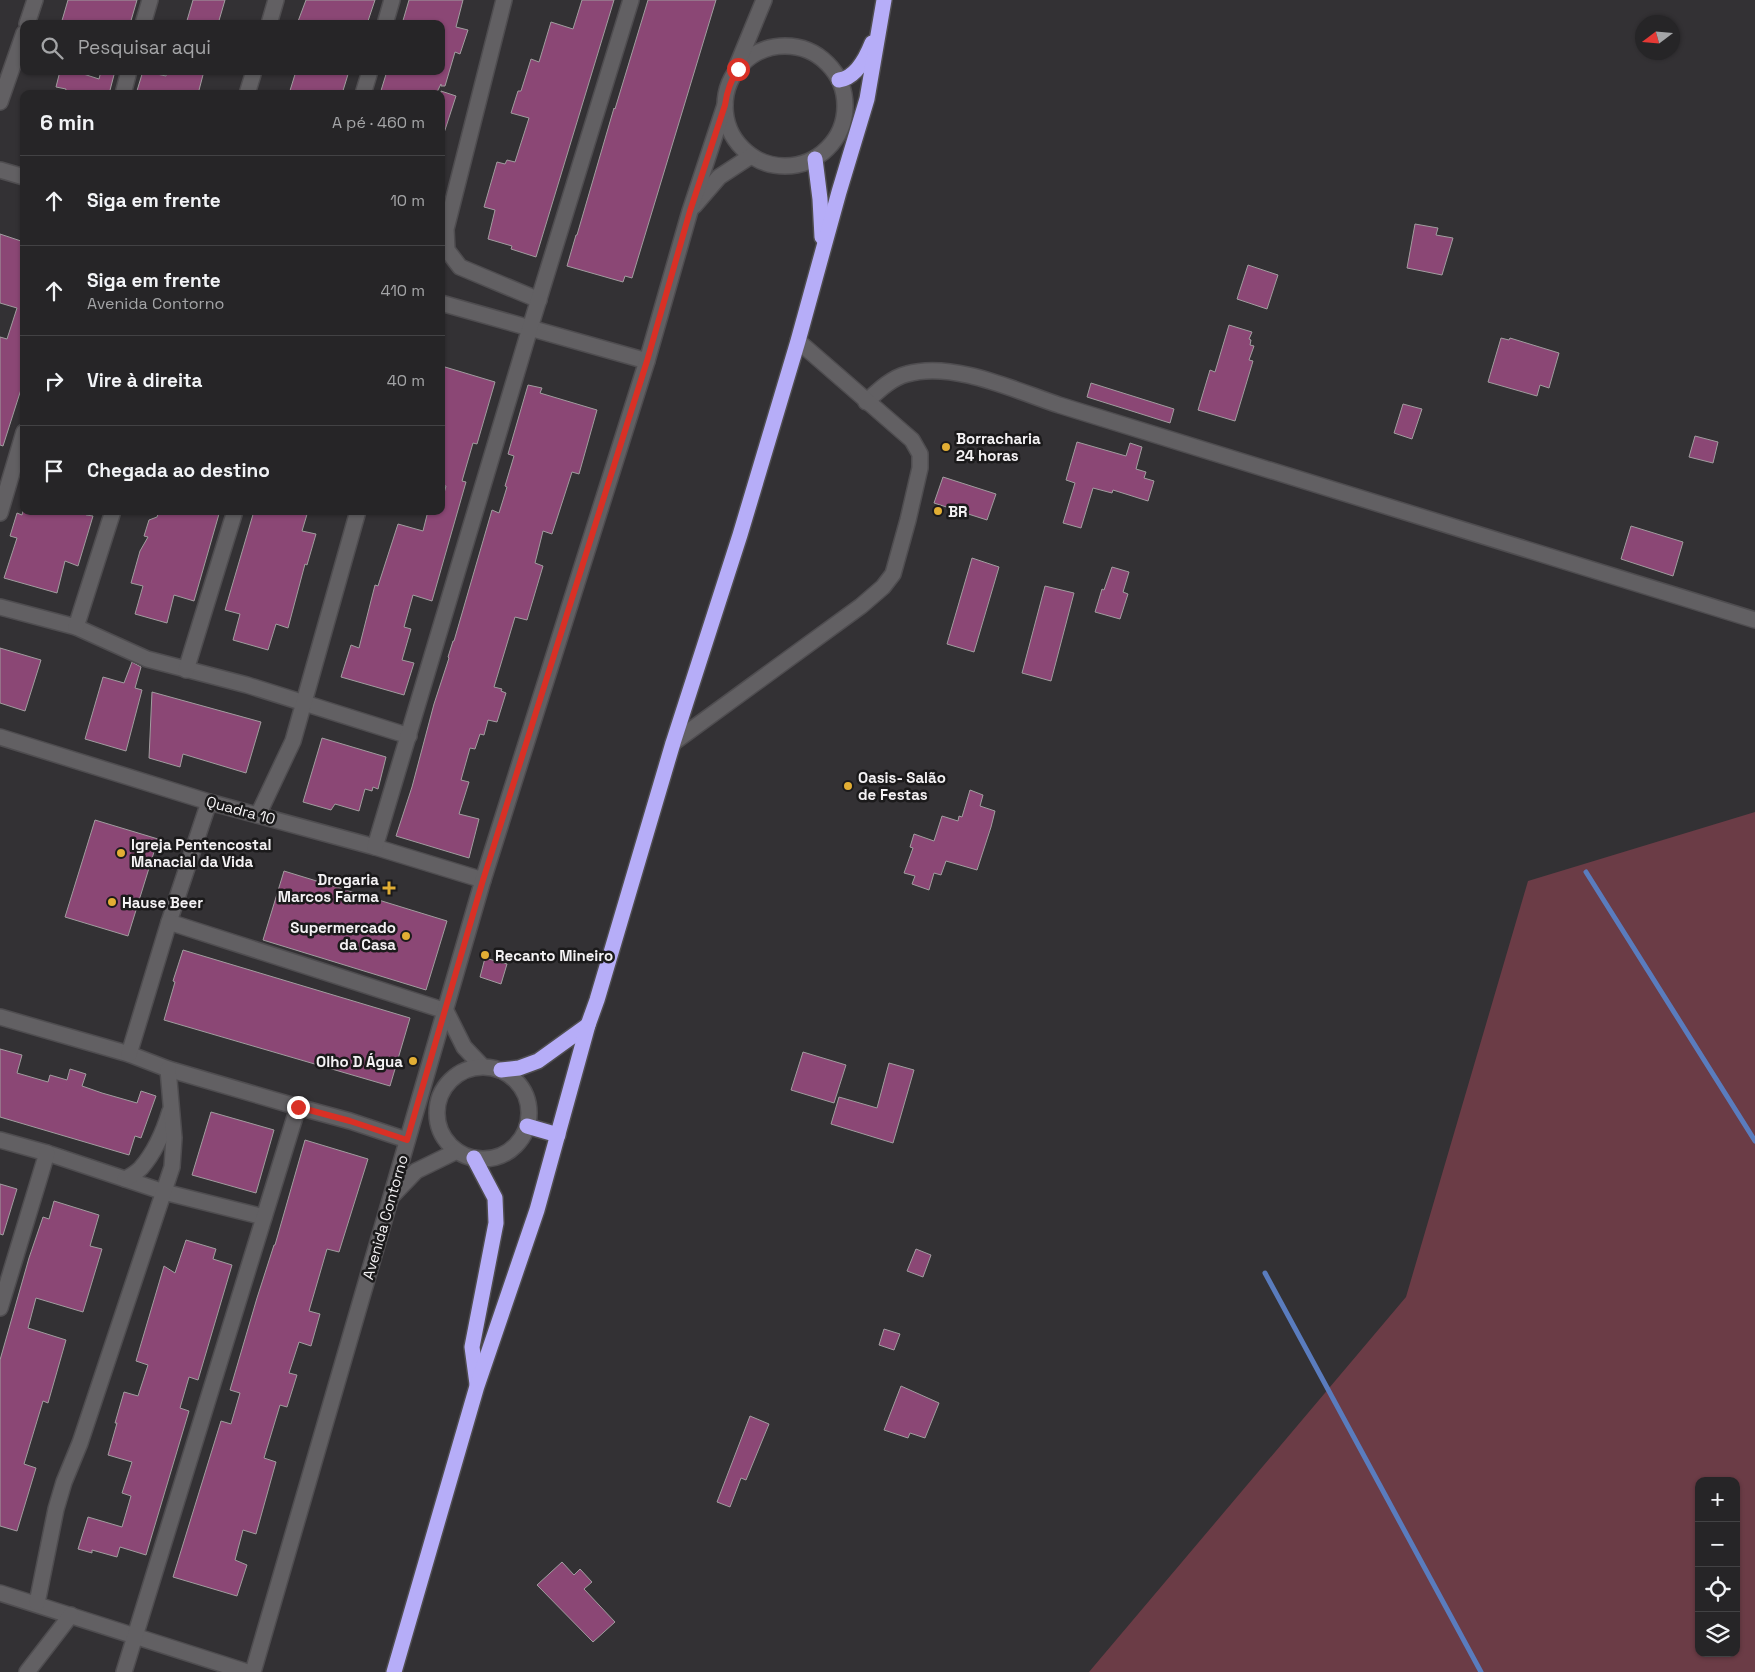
<!DOCTYPE html>
<html lang="pt">
<meta charset="utf-8">
<style>
:root{--surface:#262527;--page:#323133;--text:#f1f3f6;--muted:#a4a5a7;--line:#424244}
body{margin:0;font-family:"Space Grotesk",sans-serif;background:var(--page);color:var(--text)}
.controls{position:absolute;right:15px;bottom:15px;display:grid;overflow:hidden;border-radius:10px;box-shadow:0 1px 4px #0004}
.controls button{width:45px;height:45px;display:grid;place-items:center;padding:0;border:0;border-bottom:1px solid var(--line);background:var(--surface);color:var(--text);font:25px sans-serif}
.compass{position:absolute;left:1635px;top:15px;width:45px;height:45px;border-radius:50%;background:var(--surface);box-shadow:0 1px 4px #0004;rotate:254deg}
.stop{position:absolute;width:15px;height:15px;margin:-11px;border:4px solid #d93025;border-radius:50%;background:#fff}
.stop.end{background:#d93025;border-color:#fff;box-shadow:0 1px 5px #0008}
.list{margin:0;padding:0;list-style:none}
h2{display:flex;justify-content:space-between;align-items:center;height:65px;margin:0;padding:0 20px;font-size:21px}
h2 small{font-size:16px;font-weight:400;color:var(--muted)}
.list li{display:grid;grid-template-columns:32px 1fr auto;gap:15px;align-items:center;box-sizing:border-box;height:90px;padding:0 20px;border-top:1px solid var(--line)}
.list b{display:block;font-size:19px;white-space:nowrap}
.list p{margin:0;font-size:16px;white-space:nowrap;color:var(--muted)}
.list em{font-size:16px;font-style:normal;color:var(--muted)}
.icon{flex:none;width:28px;height:28px;fill:none;stroke:currentColor;stroke-width:2;stroke-linecap:round;stroke-linejoin:round}
.map{position:relative;flex:none;width:1755px;height:1672px;overflow:hidden}
.search{position:absolute;background:var(--surface);box-shadow:0 1px 4px #0004;left:20px;top:20px;width:425px;height:55px;display:flex;align-items:center;gap:12px;box-sizing:border-box;padding:0 18px;border-radius:10px;color:var(--muted);font-size:19px}
.panel{position:absolute;background:var(--surface);box-shadow:0 1px 4px #0004;left:20px;top:90px;width:425px;height:425px;border-radius:10px}
.map>svg:first-child{display:block}
.green{fill:#6b3c46;fill-rule:evenodd}
.lines{fill:none;stroke-linecap:round;stroke-linejoin:round}
.stream{stroke:#5a7cbe;stroke-width:5}
.building{fill:#8b4775;stroke:#a19d9f}
.minor-casing{stroke:#4f4d50;stroke-width:18}
.highway-casing{stroke:#4f4d50;stroke-width:18}
.minor{stroke:#626063;stroke-width:15}
.highway{stroke:#b6adf8;stroke-width:15}
.route{stroke:#d93025;stroke-width:6}
.poi-dot{fill:#e2ae34;stroke:#1b1a1b;stroke-width:2}
.labels{text-anchor:middle;dominant-baseline:central;stroke-width:5;stroke-linejoin:round;paint-order:stroke}
.poi-label{font-size:15px;font-weight:bold;fill:#f4f2f4;stroke:#1b1a1b;text-anchor:start}
.street-label{font-size:15px;fill:#f4f2f4;stroke:#1b1a1b}
</style>
<div class="map">
<svg width="1755" height="1672" viewBox="0 0 1755 1672">
<rect width="100%" height="100%" fill="#333134"/>
<path class="green" d="M1755 812V1672H1089L1406 1297 1528 881ZM1699 1481H1736V1653H1699Z"/>
<g class="lines">
<g class="stream">
<polyline points="1586,872 1755,1141"/>
<polyline points="1265,1273 1481,1672"/>
</g>
</g>
<g class="building">
<polygon points="68,0 137,0 130,24 61,24"/>
<polygon points="193,0 225,0 218,24 186,24"/>
<polygon points="306,0 375,0 367,24 297,24"/>
<polygon points="409,0 463,0 456,27 468,30 460,54 455,52 445,86 441,86 441,84 436,94 380,94 387,71 441,71 441,24 402,24"/>
<polygon points="582,0 614,0 536,257 511,249 512,246 488,239 495,210 484,207 497,162 505,164 507,160 515,162 529,118 511,113 518,91 521,91 531,59 539,62 551,22 573,29"/>
<polygon points="648,0 716,0 632,278 625,276 623,282 567,266 576,235 577,235 614,108 615,109"/>
<polygon points="60,71 74,71 99,79 101,71 115,71 109,94 65,94 66,89 56,87"/>
<polygon points="143,71 166,76 167,71 204,71 198,94 136,94"/>
<polygon points="296,71 349,71 342,94 289,94"/>
<polygon points="441,91 456,96 444,133 441,133"/>
<polygon points="1415,224 1438,228 1436,235 1453,238 1442,275 1407,268"/>
<polygon points="0,234 24,242 24,380 3,446 0,445 0,337 7,339 17,308 0,303"/>
<polygon points="1248,265 1278,275 1267,309 1237,299"/>
<polygon points="1229,325 1252,332 1249,339 1251,340 1250,345 1254,346 1249,360 1253,361 1235,421 1198,410 1210,370 1215,372"/>
<polygon points="1501,338 1509,340 1510,338 1559,353 1549,388 1540,385 1537,396 1488,382"/>
<polygon points="445,367 495,382 477,444 473,443 464,474 462,481 466,482 432,601 413,595 404,627 411,629 402,660 414,663 404,695 341,677 351,645 359,648 375,585 378,586 398,524 423,531 428,511 441,511 441,504 446,486 441,485 441,380"/>
<polygon points="1091,383 1174,409 1170,423 1087,397"/>
<polygon points="528,385 542,388 540,393 597,410 579,474 572,472 552,534 543,531 535,563 543,566 527,620 515,617 494,687 502,689 501,691 506,693 497,722 488,720 484,735 480,734 475,749 470,748 461,780 469,782 459,814 479,819 469,858 396,836 412,787 434,704 449,658 448,657 453,641 454,641 492,510 499,513 507,487 505,486 514,456 508,454"/>
<polygon points="1403,404 1422,409 1412,439 1394,433"/>
<polygon points="1695,436 1718,442 1713,463 1689,457"/>
<polygon points="1077,442 1126,456 1130,443 1142,447 1136,469 1146,472 1144,478 1154,481 1148,501 1113,490 1112,493 1093,488 1081,528 1063,523 1075,483 1066,480"/>
<polygon points="943,477 996,494 987,520 934,503"/>
<polygon points="23,511 87,511 86,515 93,516 78,566 65,561 57,593 4,578 17,538 10,536 17,513 22,515"/>
<polygon points="159,511 211,511 219,514 194,601 174,595 167,623 135,614 143,586 131,583 140,551 148,537 144,536 149,520 157,517"/>
<polygon points="254,511 308,511 302,531 316,534 307,565 305,564 288,628 276,624 268,650 233,640 240,614 225,610"/>
<polygon points="1631,526 1683,542 1673,576 1621,559"/>
<polygon points="972,558 999,567 974,652 947,644"/>
<polygon points="1112,567 1129,572 1123,592 1128,594 1120,619 1095,612 1102,589 1104,590"/>
<polygon points="1045,586 1074,593 1051,681 1022,673"/>
<polygon points="0,648 41,660 25,711 0,703"/>
<polygon points="132,662 141,667 135,688 142,690 126,751 85,739 103,677 124,683"/>
<polygon points="152,692 261,722 246,773 183,754 180,767 149,758"/>
<polygon points="322,738 386,757 378,789 373,787 372,791 365,789 359,811 335,804 331,810 303,802"/>
<polygon points="970,790 983,795 980,806 995,811 991,827 977,870 946,861 941,875 934,873 929,890 912,884 915,876 904,873 913,848 910,847 914,834 934,841 942,816 958,821 959,816 962,817"/>
<polygon points="95,820 158,839 128,936 65,917"/>
<polygon points="284,871 447,921 426,990 263,940"/>
<polygon points="183,950 410,1018 390,1086 164,1020 175,982 173,981"/>
<polygon points="485,958 507,964 501,984 480,977"/>
<polygon points="0,1049 22,1055 17,1073 48,1082 50,1075 67,1080 70,1069 86,1074 82,1086 102,1093 137,1103 141,1091 156,1096 141,1138 135,1136 129,1155 0,1117"/>
<polygon points="803,1052 846,1065 834,1103 791,1090"/>
<polygon points="889,1063 914,1070 893,1143 831,1124 839,1097 877,1108"/>
<polygon points="211,1112 274,1130 256,1193 192,1175"/>
<polygon points="305,1140 368,1159 339,1252 327,1249 309,1311 320,1314 311,1346 299,1342 289,1373 297,1375 287,1407 280,1405 264,1458 276,1462 256,1534 243,1530 235,1560 247,1565 237,1596 173,1577 221,1421 231,1424 240,1393 230,1390 257,1298 274,1245 275,1245"/>
<polygon points="0,1184 17,1189 3,1235 0,1234"/>
<polygon points="54,1201 99,1215 90,1246 102,1249 83,1312 36,1298 28,1328 66,1340 48,1403 43,1401 24,1464 36,1468 17,1531 0,1526 0,1360 29,1258 43,1217 49,1219"/>
<polygon points="186,1240 216,1249 213,1259 232,1265 198,1380 189,1377 180,1408 189,1411 146,1555 120,1547 117,1557 92,1550 92,1553 78,1549 88,1517 122,1527 131,1496 122,1493 132,1462 108,1455 117,1423 115,1423 124,1392 138,1396 148,1365 136,1361 164,1266 175,1273"/>
<polygon points="916,1249 931,1255 923,1277 907,1271"/>
<polygon points="884,1329 900,1334 894,1350 879,1345"/>
<polygon points="901,1386 939,1403 925,1438 910,1433 908,1438 884,1430"/>
<polygon points="750,1416 769,1424 746,1480 741,1478 730,1507 717,1502"/>
<polygon points="562,1562 574,1575 580,1569 592,1582 584,1589 615,1622 593,1642 537,1585"/>
</g>
<g class="lines">
<defs>
<g id="minor">
<polyline points="504,0 446,229 447,250 460,267 539,300"/>
<polyline points="27,24 35,0"/>
<polyline points="143,24 150,0"/>
<polyline points="269,24 276,0"/>
<polyline points="385,24 392,0"/>
<circle cx="785" cy="106" r="60"/>
<polyline points="736,68 764,0"/>
<polyline points="123,94 129,71"/>
<polyline points="247,94 254,71"/>
<polyline points="363,94 370,71"/>
<polyline points="0,102 24,33"/>
<polyline points="0,170 24,177"/>
<polyline points="694,206 719,177 751,156"/>
<polyline points="441,303 647,361"/>
<path d="M866 402C878 391 891 378 907 374 953 361 1014 390 1059 405L1755 620"/>
<polyline points="0,513 24,432"/>
<polyline points="0,607 76,627 147,659 247,685 409,736"/>
<polyline points="76,627 113,511"/>
<polyline points="186,670 235,511"/>
<polyline points="0,737 209,802 375,847 483,880"/>
<polyline points="673,743 861,606 883,587 893,574 908,520 920,468 920,454 912,440 798,341"/>
<polyline points="258,815 293,741 358,511"/>
<polyline points="375,847 530,328 631,0"/>
<polyline points="169,922 209,802"/>
<polyline points="0,1017 129,1054 168,1069 298,1107"/>
<polyline points="129,1054 169,922 446,1011 464,1047 482,1066"/>
<circle cx="483" cy="1113" r="46"/>
<polyline points="0,1140 47,1153 164,1192 264,1217"/>
<path d="M125 1179C131 1176 137 1172 141 1168 155 1152 164 1131 170 1111"/>
<polyline points="392,1196 416,1171 457,1151"/>
<polyline points="0,1308 47,1153"/>
<polyline points="0,1593 247,1672"/>
<polyline points="37,1603 56,1509 64,1482 80,1443 172,1167 174,1138 168,1069"/>
<polyline points="27,1672 71,1615"/>
<polyline points="124,1672 298,1107 350,1121 407,1140"/>
<polyline points="253,1672 483,880 647,361 690,211 725,105"/>
</g>
<g id="highway">
<path d="M839 80C856 78 866 58 872 43"/>
<polyline points="815,159 820,199 822,237"/>
<polyline points="501,1070 519,1068 538,1061 588,1025"/>
<polyline points="527,1126 558,1135"/>
<polyline points="474,1158 495,1198 496,1223 472,1347 477,1384"/>
<polyline points="394,1672 477,1386 537,1210 588,1025 597,1000 673,743 740,535 798,341 839,192 867,99 884,0"/>
</g>
</defs>
<use href="#minor" class="minor-casing"/>
<use href="#highway" class="highway-casing"/>
<use href="#minor" class="minor"/>
<use href="#highway" class="highway"/>
</g>
<g class="lines">
<path class="route" d="M298 1107 350 1121 407 1140 483 880 647 361 690 211 725 105C727 91 730 81 738 69"/>
</g>
<g class="poi-dot">
<circle cx="946" cy="447" r="5"/>
<circle cx="938" cy="511" r="5"/>
<circle cx="848" cy="786" r="5"/>
<circle cx="121" cy="853" r="5"/>
<path d="M386.5 880.5h5v5h5v5h-5v5h-5v-5h-5v-5h5z"/>
<circle cx="112" cy="902" r="5"/>
<circle cx="406" cy="936" r="5"/>
<circle cx="485" cy="955" r="5"/>
<circle cx="413" cy="1061" r="5"/>
</g>
<g class="labels">
<g class="poi-label">
<text x="956" y="438">Borracharia<tspan x="956" dy="17">24 horas</tspan></text>
<text x="948" y="511">BR</text>
<text x="858" y="777">Oasis- Salão<tspan x="858" dy="17">de Festas</tspan></text>
<text x="131" y="844">Igreja Pentencostal<tspan x="131" dy="17">Manacial da Vida</tspan></text>
<text x="379" y="879" text-anchor="end">Drogaria<tspan x="379" dy="17">Marcos Farma</tspan></text>
<text x="122" y="902">Hause Beer</text>
<text x="396" y="927" text-anchor="end">Supermercado<tspan x="396" dy="17">da Casa</tspan></text>
<text x="495" y="955">Recanto Mineiro</text>
<text x="403" y="1061" text-anchor="end">Olho D Água</text>
</g>
<g class="street-label">
<text transform="translate(241 810) rotate(15)">Quadra 10</text>
<text transform="translate(385 1217) rotate(-74)">Avenida Contorno</text>
</g>
</g>
</svg>
<div class="controls">
<button>+</button>
<button>−</button>
<button><svg class="icon" aria-label="locate" viewBox="0 0 24 24"><circle cx="12" cy="12" r="6"/><path d="M12 2v4M12 18v4M2 12h4M18 12h4"/></svg></button>
<button><svg class="icon" aria-label="layers" viewBox="0 0 24 24"><path d="M12 4l9 5-9 5-9-5zM3 14l9 5 9-5"/></svg></button>
</div>
<svg class="compass" viewBox="-18 -18 36 36"><path d="M0-13l5 13h-10z" fill="#e53935"/><path d="M0 13l5-13h-10z" fill="#a4a5a7"/></svg>
<div class="stop" style="left:738px;top:69px"></div>
<div class="stop end" style="left:298px;top:1107px"></div>
<div class="search"><svg class="icon" aria-label="search" viewBox="0 0 24 24"><circle cx="10" cy="10" r="6"/><path d="M15 15l6 6"/></svg>Pesquisar aqui</div>
<section class="panel">
<h2>6 min<small>A pé · 460 m</small></h2>
<ul class="list">
<li><svg class="icon" aria-label="ahead" viewBox="0 0 24 24"><path d="M12 20V5M6 11l6-6 6 6"/></svg><div><b>Siga em frente</b></div><em>10 m</em></li>
<li><svg class="icon" aria-label="ahead" viewBox="0 0 24 24"><path d="M12 20V5M6 11l6-6 6 6"/></svg><div><b>Siga em frente</b><p>Avenida Contorno</p></div><em>410 m</em></li>
<li><svg class="icon" aria-label="right" viewBox="0 0 24 24"><path d="M7 20v-9h11M14 6l5 5-5 5"/></svg><div><b>Vire à direita</b></div><em>40 m</em></li>
<li><svg class="icon" aria-label="arrive" viewBox="0 0 24 24"><path d="M6 21V4h12l-3 4 3 4H6"/></svg><div><b>Chegada ao destino</b></div></li>
</ul>
</section>
</div>
